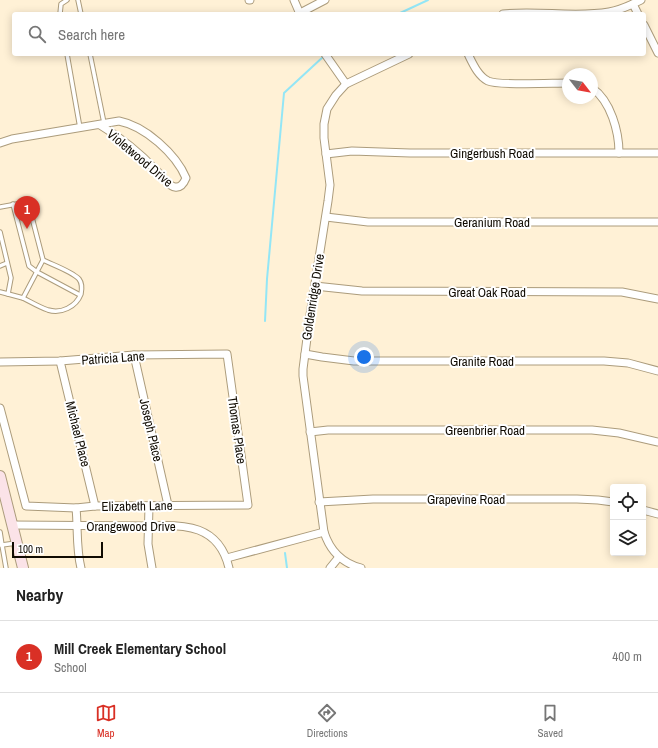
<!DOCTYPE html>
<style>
:root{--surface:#fff;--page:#f2f2f2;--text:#222;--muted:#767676;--line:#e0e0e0;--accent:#d93025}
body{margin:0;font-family:"Archivo Narrow",sans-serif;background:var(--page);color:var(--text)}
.controls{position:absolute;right:12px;bottom:12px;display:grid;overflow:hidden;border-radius:4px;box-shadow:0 2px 10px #0003}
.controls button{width:36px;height:36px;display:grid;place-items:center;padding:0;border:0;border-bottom:1px solid var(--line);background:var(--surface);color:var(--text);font:20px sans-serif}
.compass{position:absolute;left:562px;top:68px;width:36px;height:36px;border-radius:50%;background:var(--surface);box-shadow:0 2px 10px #0003;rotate:121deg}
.scale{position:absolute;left:12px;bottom:10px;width:91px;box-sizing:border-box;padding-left:4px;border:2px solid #100b02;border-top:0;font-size:11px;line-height:14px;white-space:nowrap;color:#100b02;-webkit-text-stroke:3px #fff;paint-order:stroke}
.you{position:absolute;left:364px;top:357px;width:14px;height:14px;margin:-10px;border:3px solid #fff;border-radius:50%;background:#1a73e8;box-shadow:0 0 0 6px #1a73e833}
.badge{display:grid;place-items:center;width:26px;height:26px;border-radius:50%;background:var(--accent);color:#fff;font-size:13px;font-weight:700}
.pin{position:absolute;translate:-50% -33px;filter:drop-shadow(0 1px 2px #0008)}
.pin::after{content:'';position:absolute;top:21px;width:14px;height:12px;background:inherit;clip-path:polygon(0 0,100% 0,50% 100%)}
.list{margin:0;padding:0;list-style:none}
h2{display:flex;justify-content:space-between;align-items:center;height:52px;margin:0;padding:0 16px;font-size:17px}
h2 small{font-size:13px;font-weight:400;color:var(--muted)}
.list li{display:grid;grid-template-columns:26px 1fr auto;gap:12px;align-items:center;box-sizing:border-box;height:72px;padding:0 16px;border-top:1px solid var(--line)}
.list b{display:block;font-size:15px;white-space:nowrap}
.list p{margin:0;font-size:13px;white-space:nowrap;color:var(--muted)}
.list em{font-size:13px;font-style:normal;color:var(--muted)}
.icon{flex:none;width:22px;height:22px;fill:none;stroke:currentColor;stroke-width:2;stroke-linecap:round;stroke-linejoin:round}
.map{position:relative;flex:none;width:658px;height:568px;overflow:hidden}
.search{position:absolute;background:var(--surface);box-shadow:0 2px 10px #0003;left:12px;right:12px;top:12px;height:44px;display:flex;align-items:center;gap:10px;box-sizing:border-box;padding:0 14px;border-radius:4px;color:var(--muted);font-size:15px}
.sheet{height:124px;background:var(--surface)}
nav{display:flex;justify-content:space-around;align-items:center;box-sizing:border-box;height:56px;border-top:1px solid var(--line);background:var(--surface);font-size:11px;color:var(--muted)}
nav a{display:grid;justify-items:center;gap:2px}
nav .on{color:var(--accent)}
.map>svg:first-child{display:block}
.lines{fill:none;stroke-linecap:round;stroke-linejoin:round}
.stream{stroke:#93e6f6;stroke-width:2}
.lane-casing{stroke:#ac9c7c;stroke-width:5.5}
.street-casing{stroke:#ac9c7c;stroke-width:9}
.secondary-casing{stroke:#ac9c7c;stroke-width:12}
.lane{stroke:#fff;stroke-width:3.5}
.street{stroke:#fff;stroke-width:7}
.secondary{stroke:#fbe3e8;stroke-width:10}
.labels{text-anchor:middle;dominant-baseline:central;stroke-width:4;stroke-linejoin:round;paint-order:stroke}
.street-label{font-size:13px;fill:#100b02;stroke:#fff}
</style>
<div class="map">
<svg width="658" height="568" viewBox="0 0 658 568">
<rect width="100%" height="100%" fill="#fff1d6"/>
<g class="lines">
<g class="stream">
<polyline points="398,14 428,0"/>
<polyline points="265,321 267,279 284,93 324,56"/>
<polyline points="285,553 287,568"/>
</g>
<defs>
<g id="lane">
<polyline points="78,0 81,14"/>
<polyline points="60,14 61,4 67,0"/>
<polyline points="67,54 80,128"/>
<polyline points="90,54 104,123"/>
<polyline points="13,204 29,266 37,272 80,295"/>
<polyline points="0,207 28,202 43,260 23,298 8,294"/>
<polyline points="0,232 11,278 8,294 0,292"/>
<polyline points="0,266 7,263"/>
<path d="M23 298C31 302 39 307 48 310 61 314 76 307 81 294 82 289 82 283 79 279 71 271 53 265 43 260"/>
<polyline points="0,532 2,545 1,545"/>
<polyline points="6,568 2,545 16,543"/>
</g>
<g id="street">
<polyline points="249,0 250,0"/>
<polyline points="294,0 300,14"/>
<polyline points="633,4 638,14"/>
<polyline points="300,13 325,0"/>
<path d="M503 14C538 10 574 18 609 12 620 10 631 5 641 0"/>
<polyline points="644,25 658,53"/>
<polyline points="325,54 346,84"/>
<path d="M468 54C473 64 478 76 488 81 499 86 552 83 568 83"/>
<path d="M592 88C611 101 619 132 619 153"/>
<path d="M0 143 12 139 119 121C145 126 176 154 186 178 184 183 181 188 175 187 168 186 161 175 156 170 140 153 120 137 100 125"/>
<polyline points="326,154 352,151 410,153 658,153"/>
<polyline points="326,217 368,222 658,222"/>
<polyline points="315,286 362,291 622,292 658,299"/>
<polyline points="305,354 322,357 354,361 604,361 628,363 658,371"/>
<polyline points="134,355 168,505"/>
<polyline points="60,361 95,506"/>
<polyline points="0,362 60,361 134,355 227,354 248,505 95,506 76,508 26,506 0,408"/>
<polyline points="310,432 328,430 592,430 619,433 658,442"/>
<polyline points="319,502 373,499 577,499 598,500 613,502"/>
<polyline points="149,506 148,544 152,568"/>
<path d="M76 508C78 528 76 548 81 568"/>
<polyline points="643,510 658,514"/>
<path d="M12 525 148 526C185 524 219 525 229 568"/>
<polyline points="227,558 324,532"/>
<polyline points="330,568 339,557"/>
<path d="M361 568C342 563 330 551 324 532L303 376V369L310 315 328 201 330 185 324 138V124L327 109 336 95 346 84 409 54"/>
</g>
<polyline id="secondary" points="0,476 23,568"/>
</defs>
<use href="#lane" class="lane-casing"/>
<use href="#street" class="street-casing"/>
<use href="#secondary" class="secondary-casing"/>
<use href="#lane" class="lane"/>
<use href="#street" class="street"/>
<use href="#secondary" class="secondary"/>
</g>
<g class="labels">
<g class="street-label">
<text x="492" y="153">Gingerbush Road</text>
<text transform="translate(140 158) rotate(40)">Violetwood Drive</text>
<text x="492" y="222">Geranium Road</text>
<text x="487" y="292">Great Oak Road</text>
<text transform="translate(313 297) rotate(-81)">Goldenridge Drive</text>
<text transform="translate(113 358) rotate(-4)">Patricia Lane</text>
<text x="482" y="361">Granite Road</text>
<text transform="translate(151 430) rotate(77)">Joseph Place</text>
<text transform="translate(237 430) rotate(82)">Thomas Place</text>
<text x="485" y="430">Greenbrier Road</text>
<text transform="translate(78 434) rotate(76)">Michael Place</text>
<text x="466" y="499">Grapevine Road</text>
<text transform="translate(137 506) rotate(-1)">Elizabeth Lane</text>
<text x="131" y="526">Orangewood Drive</text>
</g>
</g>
</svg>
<div class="controls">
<button><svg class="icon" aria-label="locate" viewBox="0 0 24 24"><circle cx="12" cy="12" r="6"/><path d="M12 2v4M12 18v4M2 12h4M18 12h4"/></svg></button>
<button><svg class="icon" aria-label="layers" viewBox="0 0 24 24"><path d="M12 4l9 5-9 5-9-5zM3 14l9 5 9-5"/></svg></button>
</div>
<svg class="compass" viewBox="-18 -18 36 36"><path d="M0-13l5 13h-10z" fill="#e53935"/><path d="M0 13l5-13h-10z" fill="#767676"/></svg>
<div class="scale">100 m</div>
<div class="you"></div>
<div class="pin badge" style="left:27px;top:229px">1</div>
<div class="search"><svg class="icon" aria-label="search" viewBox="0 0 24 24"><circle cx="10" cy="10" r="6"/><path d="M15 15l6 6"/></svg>Search here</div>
</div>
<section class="sheet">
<h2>Nearby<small></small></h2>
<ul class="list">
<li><span class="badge">1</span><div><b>Mill Creek Elementary School</b><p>School</p></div><em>400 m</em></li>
</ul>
</section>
<nav>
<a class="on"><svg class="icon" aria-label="map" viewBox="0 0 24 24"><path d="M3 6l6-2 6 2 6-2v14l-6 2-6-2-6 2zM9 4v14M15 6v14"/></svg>Map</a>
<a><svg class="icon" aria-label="directions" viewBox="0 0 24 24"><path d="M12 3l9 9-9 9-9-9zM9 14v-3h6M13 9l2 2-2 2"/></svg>Directions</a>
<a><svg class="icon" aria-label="saved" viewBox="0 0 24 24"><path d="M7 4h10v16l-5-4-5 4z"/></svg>Saved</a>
</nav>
